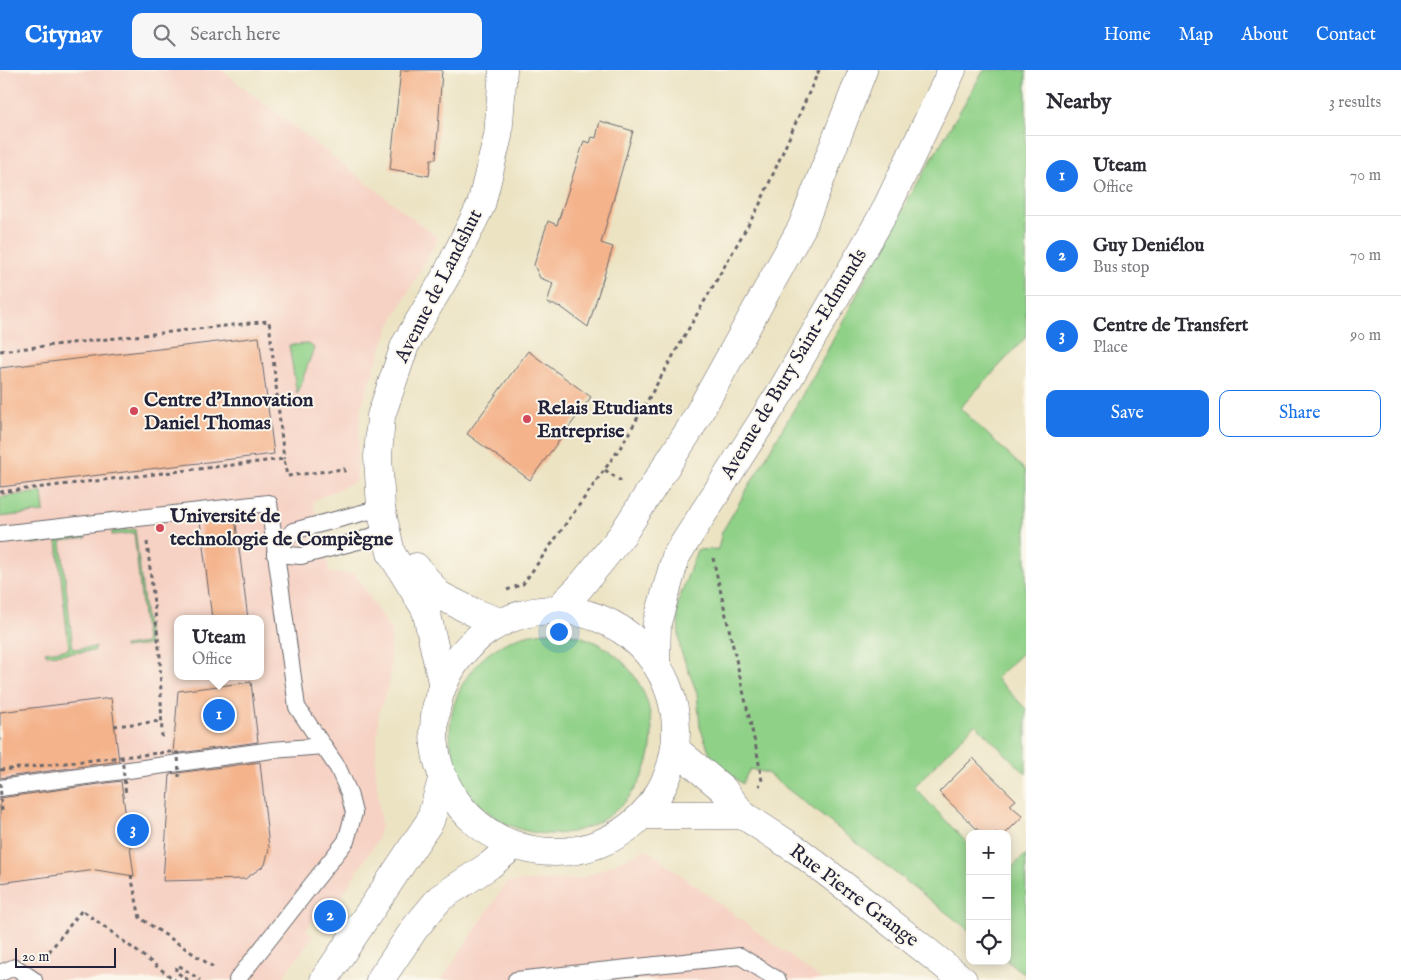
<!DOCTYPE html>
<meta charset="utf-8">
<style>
:root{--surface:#fff;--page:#f7f7f7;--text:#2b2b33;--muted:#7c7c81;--line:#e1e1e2;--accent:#1a73e8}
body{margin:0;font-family:"IM FELL English",serif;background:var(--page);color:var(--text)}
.controls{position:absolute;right:15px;bottom:15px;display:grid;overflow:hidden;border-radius:10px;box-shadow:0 2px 12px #0003}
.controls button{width:45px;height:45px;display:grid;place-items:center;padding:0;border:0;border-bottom:1px solid var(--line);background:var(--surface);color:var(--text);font:25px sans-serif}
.scale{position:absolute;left:15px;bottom:12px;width:101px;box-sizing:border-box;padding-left:5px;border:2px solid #22223b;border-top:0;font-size:14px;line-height:18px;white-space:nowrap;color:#22223b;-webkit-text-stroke:4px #fbf7ec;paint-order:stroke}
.you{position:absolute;left:558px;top:561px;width:18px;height:18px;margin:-12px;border:4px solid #fff;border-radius:50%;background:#1a73e8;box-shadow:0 0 0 8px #1a73e833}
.badge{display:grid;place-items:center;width:32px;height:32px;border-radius:50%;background:var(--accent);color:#fff;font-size:16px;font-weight:700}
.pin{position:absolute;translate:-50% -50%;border:2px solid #fff;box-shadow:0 1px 5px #0006}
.popup{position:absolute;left:174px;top:545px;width:90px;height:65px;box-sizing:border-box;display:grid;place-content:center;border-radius:10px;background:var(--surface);filter:drop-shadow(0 1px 4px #0005);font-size:16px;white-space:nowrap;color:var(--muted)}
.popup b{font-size:19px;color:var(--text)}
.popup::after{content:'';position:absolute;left:50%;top:100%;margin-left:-10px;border:10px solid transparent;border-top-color:var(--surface)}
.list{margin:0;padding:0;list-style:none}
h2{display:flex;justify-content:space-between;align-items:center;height:65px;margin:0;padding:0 20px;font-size:21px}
h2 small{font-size:16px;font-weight:400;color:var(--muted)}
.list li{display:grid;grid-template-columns:32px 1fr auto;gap:15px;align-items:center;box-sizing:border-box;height:80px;padding:0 20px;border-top:1px solid var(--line)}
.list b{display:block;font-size:19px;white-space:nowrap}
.list p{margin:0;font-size:16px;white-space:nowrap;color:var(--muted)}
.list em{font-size:16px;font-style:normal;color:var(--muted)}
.actions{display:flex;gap:10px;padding:15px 20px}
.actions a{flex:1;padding:11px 0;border:1px solid var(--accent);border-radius:10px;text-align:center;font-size:18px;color:var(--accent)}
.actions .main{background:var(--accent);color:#fff}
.icon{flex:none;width:28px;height:28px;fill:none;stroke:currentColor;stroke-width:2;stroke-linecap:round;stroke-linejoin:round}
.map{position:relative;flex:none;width:1026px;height:910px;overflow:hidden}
header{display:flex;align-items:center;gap:30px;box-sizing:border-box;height:70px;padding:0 25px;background:var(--accent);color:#fff}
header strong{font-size:24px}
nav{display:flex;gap:28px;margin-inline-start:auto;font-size:18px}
.search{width:350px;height:45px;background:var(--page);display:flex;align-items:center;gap:12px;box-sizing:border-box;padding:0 18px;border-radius:10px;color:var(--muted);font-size:19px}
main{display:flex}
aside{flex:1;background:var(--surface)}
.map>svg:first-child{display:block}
.built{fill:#f6d2c4;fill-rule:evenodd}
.green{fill:#90d188;stroke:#597a62}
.building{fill:#f4b38b}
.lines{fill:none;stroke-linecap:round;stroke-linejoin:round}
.lane-casing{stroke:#69666b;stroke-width:18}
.street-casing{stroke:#69666b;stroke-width:29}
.secondary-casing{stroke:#69666b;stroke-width:29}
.path{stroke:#69666b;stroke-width:3;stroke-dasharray:4 4;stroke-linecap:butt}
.lane{stroke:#fff;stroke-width:16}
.street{stroke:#fff;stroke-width:28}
.secondary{stroke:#fff;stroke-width:28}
.path-bridge{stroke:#69666b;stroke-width:3;stroke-dasharray:4 4;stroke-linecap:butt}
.poi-dot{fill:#d1495b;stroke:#fbf7ec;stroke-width:2}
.labels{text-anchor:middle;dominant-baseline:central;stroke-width:4;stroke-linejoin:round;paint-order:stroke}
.street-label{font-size:20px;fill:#22223b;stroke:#fbf7ec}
.poi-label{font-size:20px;font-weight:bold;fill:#22223b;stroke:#fbf7ec;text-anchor:start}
</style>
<header>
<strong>Citynav</strong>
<div class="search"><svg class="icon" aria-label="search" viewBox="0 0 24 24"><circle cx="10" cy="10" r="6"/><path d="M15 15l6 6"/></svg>Search here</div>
<nav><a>Home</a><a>Map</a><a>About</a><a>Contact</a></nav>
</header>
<main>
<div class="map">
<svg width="1026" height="910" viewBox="0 0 1026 910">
<rect width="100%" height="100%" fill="#fbf7ec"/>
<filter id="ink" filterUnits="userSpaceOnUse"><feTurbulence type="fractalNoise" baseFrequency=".02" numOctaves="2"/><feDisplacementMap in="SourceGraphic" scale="10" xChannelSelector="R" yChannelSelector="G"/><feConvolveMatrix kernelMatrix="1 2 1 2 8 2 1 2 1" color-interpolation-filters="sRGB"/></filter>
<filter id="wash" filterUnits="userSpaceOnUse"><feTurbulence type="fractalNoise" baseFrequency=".0096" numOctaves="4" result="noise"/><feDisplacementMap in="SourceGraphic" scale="20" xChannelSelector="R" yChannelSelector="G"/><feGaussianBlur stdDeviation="1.12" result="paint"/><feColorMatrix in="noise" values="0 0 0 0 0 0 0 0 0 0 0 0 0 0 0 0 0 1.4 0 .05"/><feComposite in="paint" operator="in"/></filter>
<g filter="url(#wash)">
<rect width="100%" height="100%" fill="#ece3c3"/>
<g class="built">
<path d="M0 0H221L438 168 389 257 361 337 356 411 313 431 330 503 355 504 391 561 390 610 379 642 375 696 381 756 377 771 332 840 324 835 306 860 313 866 281 910H0ZM178 549H260V606H178Z"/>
<polygon points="646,779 822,910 441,910 507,812 581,809"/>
</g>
<g class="green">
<polygon points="984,0 1026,0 1026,267 960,338 1026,401 1026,579 996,608 1026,639 1026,704 975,654 914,717 970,776 970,861 767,703 750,699 742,714 711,686 700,657 697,623 680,579 677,535 697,480 718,479 722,462 818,298 903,138"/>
<polygon points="309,274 314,278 297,324 289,275"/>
<polygon points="42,422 44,442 0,447 0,427"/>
<polygon points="135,459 149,575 124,578 124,576 146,573 134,463 112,465 112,461"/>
<polygon points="82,463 87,468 61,471 73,579 96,577 94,581 47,585 45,582 69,579 57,471 32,474 34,468"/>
<circle cx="551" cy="663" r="101"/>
<polygon points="1026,784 1026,905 1007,891 1007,802"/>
</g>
<g id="blocks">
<g class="building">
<polygon points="401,0 442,0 436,89 431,89 429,106 390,99"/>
<polygon points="600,51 633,61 601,173 613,177 588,257 561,237 547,233 553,213 540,208 534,195 548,151 557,155 584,71 590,73 592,67 596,68"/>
<polygon points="259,267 274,384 0,417 0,298"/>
<polygon points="528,281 591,327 530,410 467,364"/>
<polygon points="235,447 248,549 212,549 200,451"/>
<polygon points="251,612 258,672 173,684 178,621"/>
<polygon points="111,628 119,691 0,708 0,642"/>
<polygon points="973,688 1016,730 1010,735 1023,746 1005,764 982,764 939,722"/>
<polygon points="260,692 269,778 265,795 245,809 163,811 170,704"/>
<polygon points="121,711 134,806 96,800 0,813 0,728"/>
</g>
</g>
</g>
<g filter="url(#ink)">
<use href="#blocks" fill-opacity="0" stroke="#69666b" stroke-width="1"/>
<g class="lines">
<defs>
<g id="lane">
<polyline points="0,464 269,433 297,637 338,698 349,723 354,743 346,771 237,910"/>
<polyline points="275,484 293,461 381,438"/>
<polyline points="275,484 301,486 362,470 386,461"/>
<polyline points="0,718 272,680 324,676"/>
<polyline points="0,903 15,897 34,910"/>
<polyline points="516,910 740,886 778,910"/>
</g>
<g id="street">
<polyline points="416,497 439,525 473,542 500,552"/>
<polyline points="442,612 426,540 391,483 381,438 378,387 381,346 405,275 446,206 481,135 498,66 503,0"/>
</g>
<g id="secondary">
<polyline points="558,539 580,517 622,465 690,359 802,157 863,0"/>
<circle cx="555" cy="661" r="121"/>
<polyline points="656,593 657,553 676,486 782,320 884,143 952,0"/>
<polyline points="675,679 723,719 743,745 800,782 847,818 963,910"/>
<polyline points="643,745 743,745"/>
<polyline points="324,910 430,751 442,710"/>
<polyline points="380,910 415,858 440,828 490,795 513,776"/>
</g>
</defs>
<use href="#lane" class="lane-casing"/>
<use href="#street" class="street-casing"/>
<use href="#secondary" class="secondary-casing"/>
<g class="path">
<polyline points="0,281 269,251 284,389"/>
<polyline points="605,400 621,411"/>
<polyline points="0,422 284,389 287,406 344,399 346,405"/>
<polyline points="147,472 160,586 162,670"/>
<polyline points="713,488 757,682 762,711 759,716"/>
<polyline points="507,520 523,514 622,375 759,136 819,0"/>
<polyline points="114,656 162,651"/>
<polyline points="131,805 140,848 216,899"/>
<polyline points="44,888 82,840 175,910"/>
<polyline points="188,910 175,901 178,895 200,910"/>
</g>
<use href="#lane" class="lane"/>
<use href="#street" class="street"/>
<use href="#secondary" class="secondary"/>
<g class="path-bridge">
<polyline points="122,686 126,726"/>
<polyline points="0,700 168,682 178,683 179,707"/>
<polyline points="0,713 2,741"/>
</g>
</g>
</g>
<g class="poi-dot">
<circle cx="134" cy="341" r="5"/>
<circle cx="527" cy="349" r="5"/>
<circle cx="160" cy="458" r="5"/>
</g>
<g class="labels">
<g class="street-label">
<text transform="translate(439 216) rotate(-63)">Avenue de Landshut</text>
<text transform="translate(794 294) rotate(-59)">Avenue de Bury Saint-Edmunds</text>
<text transform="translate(854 826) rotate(37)">Rue Pierre Grange</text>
</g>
<g class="poi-label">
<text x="144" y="330">Centre d'Innovation<tspan x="144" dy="23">Daniel Thomas</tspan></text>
<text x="537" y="338">Relais Etudiants<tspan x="537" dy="23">Entreprise</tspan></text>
<text x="170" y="446">Université de<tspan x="170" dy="23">technologie de Compiègne</tspan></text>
</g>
</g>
</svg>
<div class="controls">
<button>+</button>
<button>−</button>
<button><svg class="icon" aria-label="locate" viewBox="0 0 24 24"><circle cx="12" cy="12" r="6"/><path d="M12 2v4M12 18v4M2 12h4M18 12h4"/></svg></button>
</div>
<div class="scale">20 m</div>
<div class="you"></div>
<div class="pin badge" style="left:219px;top:645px">1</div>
<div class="popup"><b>Uteam</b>Office</div>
<div class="pin badge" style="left:330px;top:846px">2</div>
<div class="pin badge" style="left:133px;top:760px">3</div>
</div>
<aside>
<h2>Nearby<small>3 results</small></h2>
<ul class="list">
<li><span class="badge">1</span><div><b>Uteam</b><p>Office</p></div><em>70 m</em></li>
<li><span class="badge">2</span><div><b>Guy Deniélou</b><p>Bus stop</p></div><em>70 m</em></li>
<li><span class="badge">3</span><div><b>Centre de Transfert</b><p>Place</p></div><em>90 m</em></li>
</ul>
<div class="actions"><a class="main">Save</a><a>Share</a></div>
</aside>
</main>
